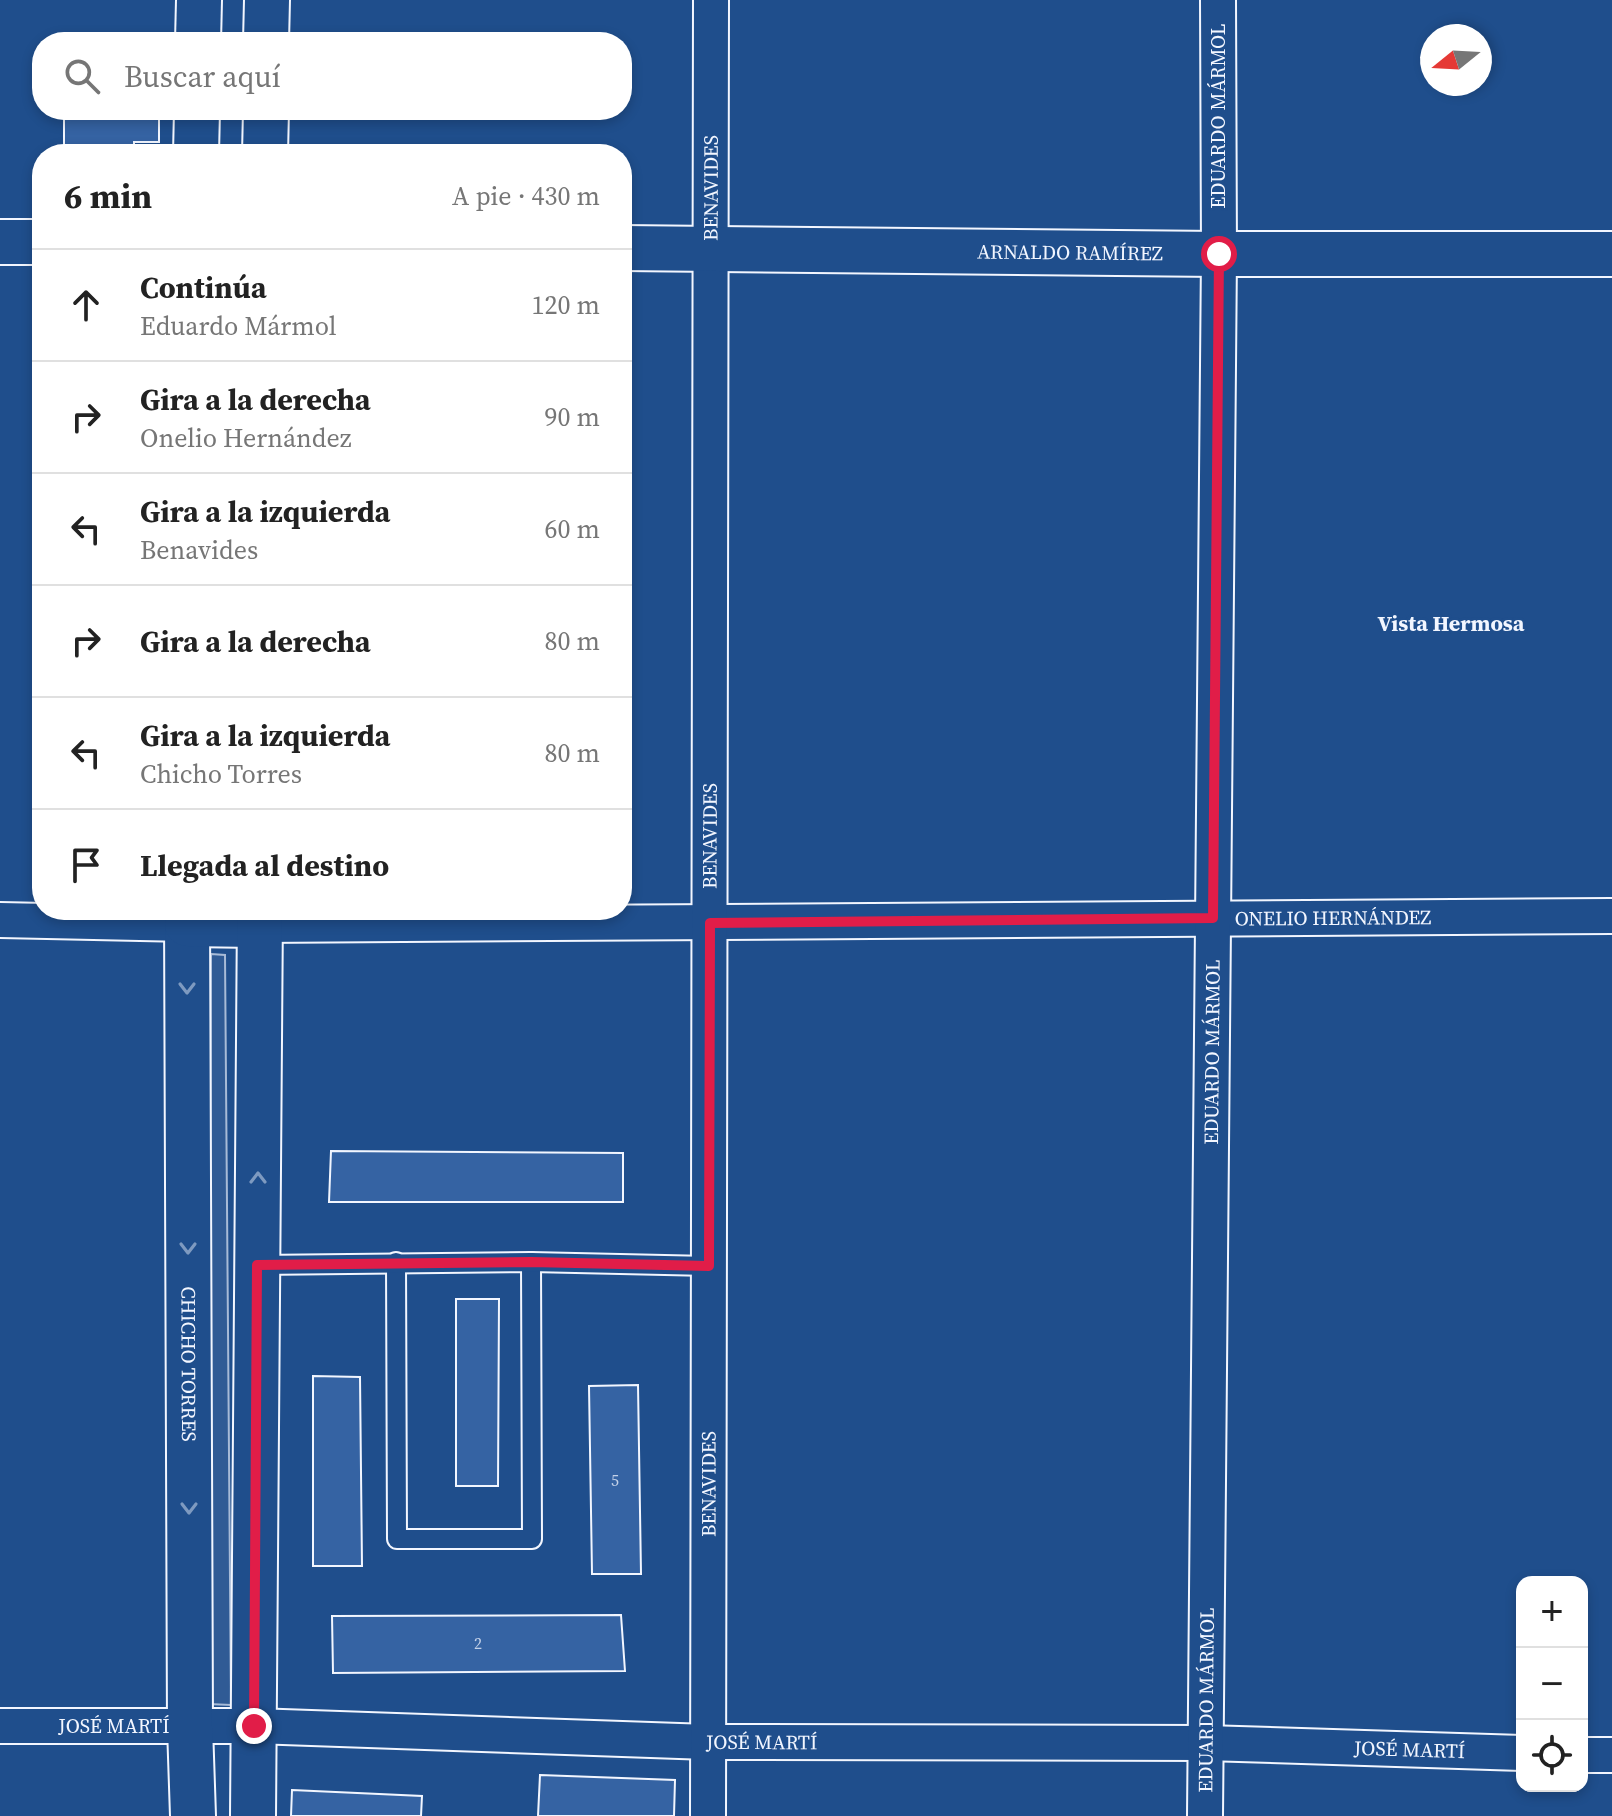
<!DOCTYPE html>
<html lang="es">
<meta charset="utf-8">
<style>
:root{--surface:#fff;--page:#f2f2f2;--text:#222;--muted:#767676;--line:#e0e0e0}
body{margin:0;font-family:"Source Serif 4",serif;background:var(--page);color:var(--text)}
.controls{position:absolute;right:24px;bottom:24px;display:grid;overflow:hidden;border-radius:16px;box-shadow:0 4px 12px #0003}
.controls button{width:72px;height:72px;display:grid;place-items:center;padding:0;border:0;border-bottom:2px solid var(--line);background:var(--surface);color:var(--text);font:40px sans-serif}
.compass{position:absolute;left:1420px;top:24px;width:72px;height:72px;border-radius:50%;background:var(--surface);box-shadow:0 4px 12px #0003;rotate:252deg}
.stop{position:absolute;width:24px;height:24px;margin:-18px;border:6px solid #e11d48;border-radius:50%;background:#fff}
.stop.end{background:#e11d48;border-color:#fff;box-shadow:0 2px 8px #0008}
.list{margin:0;padding:0;list-style:none}
h2{display:flex;justify-content:space-between;align-items:center;height:104px;margin:0;padding:0 32px;font-size:34px}
h2 small{font-size:26px;font-weight:400;color:var(--muted)}
.list li{display:grid;grid-template-columns:52px 1fr auto;gap:24px;align-items:center;box-sizing:border-box;height:112px;padding:0 32px;border-top:2px solid var(--line)}
.list b{display:block;font-size:30px;white-space:nowrap}
.list p{margin:0;font-size:26px;white-space:nowrap;color:var(--muted)}
.list em{font-size:26px;font-style:normal;color:var(--muted)}
.icon{flex:none;width:44px;height:44px;fill:none;stroke:currentColor;stroke-width:2;stroke-linecap:round;stroke-linejoin:round}
.map{position:relative;flex:none;width:1612px;height:1816px;overflow:hidden}
.search{position:absolute;background:var(--surface);box-shadow:0 4px 12px #0003;left:32px;top:32px;width:600px;height:88px;display:flex;align-items:center;gap:20px;box-sizing:border-box;padding:0 28px;border-radius:32px;color:var(--muted);font-size:30px}
.panel{position:absolute;background:var(--surface);box-shadow:0 4px 12px #0003;left:32px;top:144px;width:600px;height:776px;border-radius:32px}
.map>svg:first-child{display:block}
.built{fill:#305b95;stroke:#a8bbd7;stroke-width:2}
.building{fill:#3563a3;stroke:#f2f6ff;stroke-width:2}
.lines{fill:none;stroke-linecap:round;stroke-linejoin:round}
.lane-casing{stroke:#f2f6ff;stroke-width:22}
.street-casing{stroke:#f2f6ff;stroke-width:38}
.secondary-casing{stroke:#f2f6ff;stroke-width:48}
.lane{stroke:#1f4e8c;stroke-width:18}
.street{stroke:#1f4e8c;stroke-width:34}
.secondary{stroke:#1f4e8c;stroke-width:44}
.oneway{stroke:#7e9ac0}
.route{stroke:#e11d48;stroke-width:10}
.labels{text-anchor:middle;dominant-baseline:central;stroke-width:6;stroke-linejoin:round;paint-order:stroke}
.number-label{font-size:16px;fill:#c3d1e8}
.street-label{font-size:20px;fill:#f2f6ff;stroke:#1f4e8c}
.neighbourhood-label{font-size:22px;font-weight:bold;fill:#f2f6ff;stroke:#1f4e8c}
</style>
<div class="map">
<svg width="1612" height="1816" viewBox="0 0 1612 1816">
<rect width="100%" height="100%" fill="#1f4e8c"/>
<polygon class="built" points="211,954 225,955 231,1705 208,1704"/>
<g class="building">
<rect x="64" y="37" width="69" height="5"/>
<polygon points="64,110 159,110 159,142 134,142 134,154 64,154"/>
<polygon points="331,1151 623,1153 623,1202 329,1202"/>
<polygon points="456,1299 499,1299 498,1486 456,1486"/>
<polygon points="313,1376 360,1377 362,1566 313,1566"/>
<polygon points="638,1385 641,1574 592,1574 589,1386"/>
<polygon points="621,1615 625,1671 333,1673 332,1616"/>
<polygon points="540,1775 675,1780 674,1816 538,1816"/>
<polygon points="292,1790 422,1796 421,1816 291,1816"/>
</g>
<g class="lines">
<defs>
<g id="lane">
<polyline points="396,1262 397,1539 532,1539 531,1262"/>
<polyline points="257,1265 531,1262 709,1266"/>
</g>
<g id="street">
<polyline points="0,920 187,924"/>
<path id="s1" d="M259 925 1612 916"/>
<path id="s2" d="M0 1726H254L708 1742 1206 1743 1522 1753"/>
<polyline points="1582,1755 1612,1755"/>
<path id="s3" d="M708 1816 711 0"/>
<path id="s4" d="M1205 1816 1219 254 1218 0"/>
</g>
<g id="secondary">
<polyline points="198,42 199,0"/>
<polyline points="266,42 267,0"/>
<polyline points="196,154 197,110"/>
<polyline points="265,154 266,110"/>
<polyline points="0,242 42,242"/>
<path id="s5" d="M622 248 1219 254H1612"/>
<path id="s6" d="M187 910 190 1727 193 1816"/>
<polyline points="187,924 259,925"/>
<polyline points="253,1816 260,910"/>
</g>
</defs>
<use href="#lane" class="lane-casing"/>
<use href="#street" class="street-casing"/>
<use href="#secondary" class="secondary-casing"/>
<use href="#lane" class="lane"/>
<use href="#street" class="street"/>
<use href="#secondary" class="secondary"/>
</g>
<defs><path id="oneway-chevron" d="M-2-3.5L2.5 0L-2 3.5" fill="none" stroke-width="1.6" stroke-linecap="round" stroke-linejoin="round" transform="scale(2)"/></defs>
<g class="oneway">
<use href="#oneway-chevron" transform="translate(187 988) rotate(90)"/>
<use href="#oneway-chevron" transform="translate(258 1178) rotate(-90)"/>
<use href="#oneway-chevron" transform="translate(188 1248) rotate(90)"/>
<use href="#oneway-chevron" transform="translate(189 1508) rotate(90)"/>
</g>
<g class="lines">
<polyline class="route" points="254,1726 257,1265 531,1262 709,1266 710,923 1213,918 1219,254"/>
</g>
<g class="labels">
<g class="number-label">
<text x="615" y="1480">5</text>
<text x="478" y="1643">2</text>
</g>
<g class="street-label">
<text transform="translate(1218 116) rotate(-90)">EDUARDO MÁRMOL</text>
<text stroke="none"><textPath href="#s3" startOffset="1628">BENAVIDES</textPath></text>
<text stroke="none"><textPath href="#s5" startOffset="448">ARNALDO RAMÍREZ</textPath></text>
<text stroke="none"><textPath href="#s3" startOffset="980">BENAVIDES</textPath></text>
<text stroke="none"><textPath href="#s1" startOffset="1074">ONELIO HERNÁNDEZ</textPath></text>
<text stroke="none"><textPath href="#s4" startOffset="764">EDUARDO MÁRMOL</textPath></text>
<text stroke="none"><textPath href="#s6" startOffset="454">CHICHO TORRES</textPath></text>
<text stroke="none"><textPath href="#s3" startOffset="332">BENAVIDES</textPath></text>
<text stroke="none"><textPath href="#s4" startOffset="116">EDUARDO MÁRMOL</textPath></text>
<text stroke="none"><textPath href="#s2" startOffset="114">JOSÉ MARTÍ</textPath></text>
<text stroke="none"><textPath href="#s2" startOffset="762">JOSÉ MARTÍ</textPath></text>
<text stroke="none"><textPath href="#s2" startOffset="1410">JOSÉ MARTÍ</textPath></text>
</g>
<g class="neighbourhood-label">
<text x="1451" y="623">Vista Hermosa</text>
</g>
</g>
</svg>
<div class="controls">
<button>+</button>
<button>−</button>
<button><svg class="icon" aria-label="locate" viewBox="0 0 24 24"><circle cx="12" cy="12" r="6"/><path d="M12 2v4M12 18v4M2 12h4M18 12h4"/></svg></button>
</div>
<svg class="compass" viewBox="-18 -18 36 36"><path d="M0-13l5 13h-10z" fill="#e53935"/><path d="M0 13l5-13h-10z" fill="#767676"/></svg>
<div class="stop" style="left:1219px;top:254px"></div>
<div class="stop end" style="left:254px;top:1726px"></div>
<div class="search"><svg class="icon" aria-label="search" viewBox="0 0 24 24"><circle cx="10" cy="10" r="6"/><path d="M15 15l6 6"/></svg>Buscar aquí</div>
<section class="panel">
<h2>6 min<small>A pie · 430 m</small></h2>
<ul class="list">
<li><svg class="icon" aria-label="ahead" viewBox="0 0 24 24"><path d="M12 20V5M6 11l6-6 6 6"/></svg><div><b>Continúa</b><p>Eduardo Mármol</p></div><em>120 m</em></li>
<li><svg class="icon" aria-label="right" viewBox="0 0 24 24"><path d="M7 20v-9h11M14 6l5 5-5 5"/></svg><div><b>Gira a la derecha</b><p>Onelio Hernández</p></div><em>90 m</em></li>
<li><svg class="icon" aria-label="left" viewBox="0 0 24 24"><path d="M17 20v-9H6M10 6l-5 5 5 5"/></svg><div><b>Gira a la izquierda</b><p>Benavides</p></div><em>60 m</em></li>
<li><svg class="icon" aria-label="right" viewBox="0 0 24 24"><path d="M7 20v-9h11M14 6l5 5-5 5"/></svg><div><b>Gira a la derecha</b></div><em>80 m</em></li>
<li><svg class="icon" aria-label="left" viewBox="0 0 24 24"><path d="M17 20v-9H6M10 6l-5 5 5 5"/></svg><div><b>Gira a la izquierda</b><p>Chicho Torres</p></div><em>80 m</em></li>
<li><svg class="icon" aria-label="arrive" viewBox="0 0 24 24"><path d="M6 21V4h12l-3 4 3 4H6"/></svg><div><b>Llegada al destino</b></div></li>
</ul>
</section>
</div>
